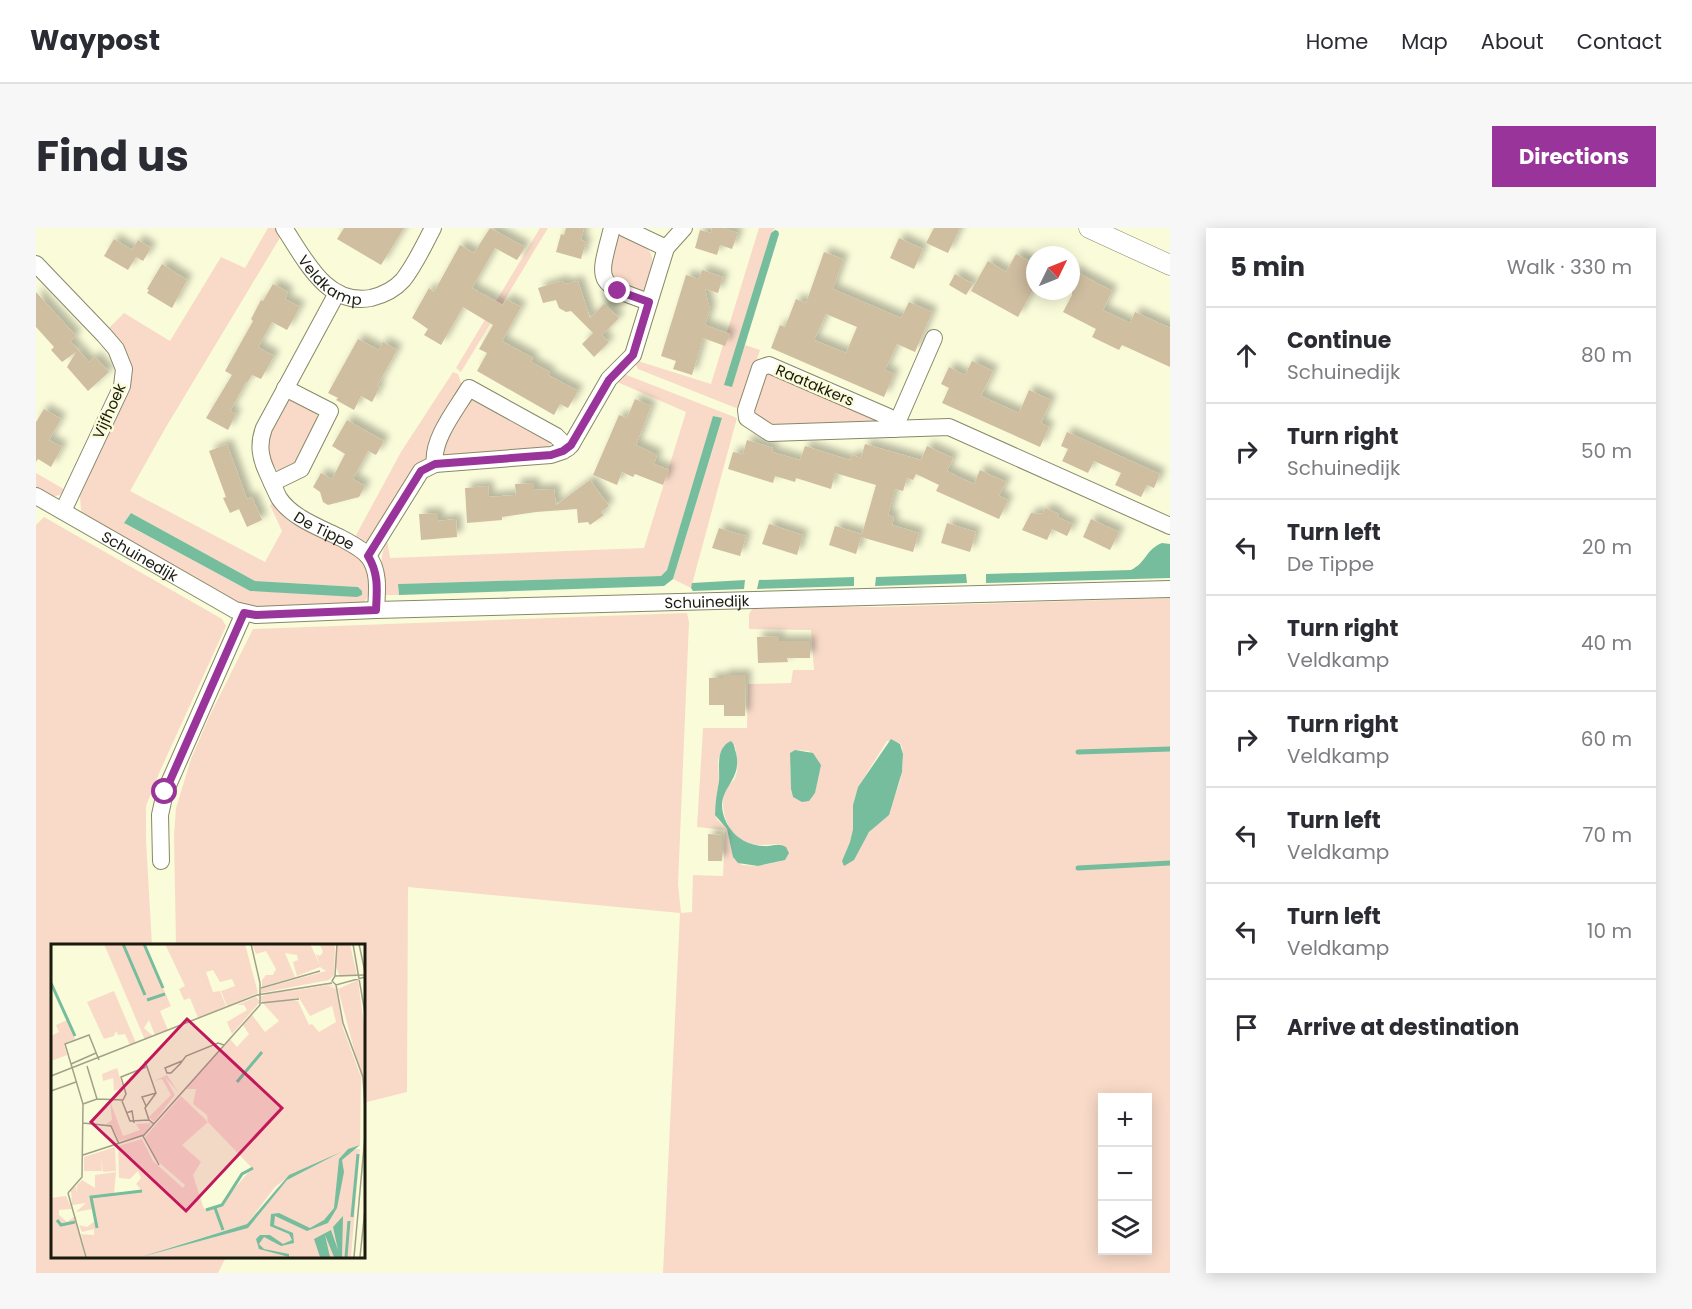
<!DOCTYPE html>
<meta charset="utf-8">
<style>
:root{--surface:#fff;--page:#f7f7f7;--text:#2b2b33;--muted:#7c7c81;--line:#e1e1e2;--accent:#99349a}
body{margin:0;font-family:Poppins,sans-serif;background:var(--page);color:var(--text)}
.controls{position:absolute;right:18px;bottom:18px;display:grid;overflow:hidden;border-radius:0px;box-shadow:0 3px 15px #0003}
.controls button{width:54px;height:54px;display:grid;place-items:center;padding:0;border:0;border-bottom:2px solid var(--line);background:var(--surface);color:var(--text);font:30px sans-serif}
.compass{position:absolute;left:990px;top:18px;width:54px;height:54px;border-radius:50%;background:var(--surface);box-shadow:0 3px 15px #0003;rotate:47deg}
.stop{position:absolute;width:18px;height:18px;margin:-14px;border:4px solid #99349a;border-radius:50%;background:#fff}
.stop.end{background:#99349a;border-color:#fff;box-shadow:0 2px 6px #0008}
.list{margin:0;padding:0;list-style:none}
h2{display:flex;justify-content:space-between;align-items:center;height:78px;margin:0;padding:0 24px;font-size:26px}
h2 small{font-size:20px;font-weight:400;color:var(--muted)}
.list li{display:grid;grid-template-columns:39px 1fr auto;gap:18px;align-items:center;box-sizing:border-box;height:96px;padding:0 24px;border-top:2px solid var(--line)}
.list b{display:block;font-size:22px;white-space:nowrap}
.list p{margin:0;font-size:20px;white-space:nowrap;color:var(--muted)}
.list em{font-size:20px;font-style:normal;color:var(--muted)}
.icon{flex:none;width:33px;height:33px;fill:none;stroke:currentColor;stroke-width:2;stroke-linecap:round;stroke-linejoin:round}
.map{position:relative;flex:none;width:1134px;height:1045px;overflow:hidden;border-radius:0px}
header{display:flex;align-items:center;gap:36px;box-sizing:border-box;height:84px;padding:0 30px;background:var(--surface);border-bottom:2px solid var(--line)}
header strong{font-size:28px}
nav{display:flex;gap:33px;margin-inline-start:auto;font-size:21px}
.intro{display:flex;align-items:center;justify-content:space-between;box-sizing:border-box;height:144px;padding:0 36px}
h1{margin:0;font-size:42px}
.button{padding:15px 27px;border-radius:0px;background:var(--accent);color:#fff;font-size:21px;font-weight:700}
main{display:flex;gap:36px;padding:0 36px}
aside{flex:1;background:var(--surface);border-radius:0px;box-shadow:0 3px 15px #0003}
.map>svg:first-child{display:block}
.green{fill:#f9dac8;fill-rule:evenodd}
.water{fill:#76bd9e}
.lines{fill:none;stroke-linecap:round;stroke-linejoin:round}
.stream{stroke:#76bd9e;stroke-width:5}
.building{fill:#d0bea1;fill-rule:evenodd;filter:url(#shadow)}
.minor-casing{stroke:#888869;stroke-width:18}
.tertiary-casing{stroke:#888869;stroke-width:21}
.minor{stroke:#fff;stroke-width:16}
.tertiary{stroke:#fff;stroke-width:20}
.route{stroke:#99349a;stroke-width:8}
.labels{text-anchor:middle;dominant-baseline:central;stroke-width:5;stroke-linejoin:round;paint-order:stroke}
.street-label{font-size:15px;fill:#1a1a0e;stroke:#fafbd9}
.inset-river{fill:none;stroke:#76bd9e;stroke-width:3}
.inset-road{fill:none;stroke:#a0a188;stroke-width:1.5}
.view{fill:#c2185b;fill-opacity:0.15;stroke:#c2185b;stroke-width:3}
.inset-edge{fill:none;stroke:#1a1a0e;stroke-width:3}
</style>
<header>
<strong>Waypost</strong>
<nav><a>Home</a><a>Map</a><a>About</a><a>Contact</a></nav>
</header>
<div class="intro"><h1>Find us</h1><a class="button">Directions</a></div>
<main>
<div class="map">
<svg width="1134" height="1045" viewBox="0 0 1134 1045">
<defs>
<filter id="shadow"><feDropShadow dx="5.5" dy="-5.5" stdDeviation="3" flood-color="#0004"/></filter>
</defs>
<rect width="100%" height="100%" fill="#fafbd9"/>
<g class="green">
<path d="M232 0H240L245 8 130 199 94 263 229 334 246 303 234 277 241 274 321 326 332 341 335 361 330 372 322 379H210L48 290 45 282 44 269 92 159 73 100 88 85 134 113 185 29 209 40ZM95 285 219 353 322 359 326 364V367L214 363 89 296Z"/>
<polygon points="504,0 512,0 425,144 420,140"/>
<polygon points="723,0 739,0 735,5 696,158 709,117 724,122 706,177 700,180 602,141 599,135 602,131 605,134 675,156"/>
<path d="M582 5C620 22 621 22 611 63L607 66 582 59 571 37Z"/>
<polygon points="417,144 422,146 426,158 392,230 332,314 318,311 365,224"/>
<path d="M588 146 701 190 655 360 637 351 686 191 678 188 631 342 625 348 362 356 363 367H348C345 350 343 328 351 312L354 330 608 320 650 184 579 153Z"/>
<polygon points="740,146 843,192 841,198 737,200 716,185 730,147"/>
<polygon points="436,169 515,212 513,220 407,228 404,218"/>
<polygon points="257,171 280,184 282,191 260,236 243,243 232,234 230,213 249,174"/>
<path d="M0 245 31 263C18 271 12 269 0 262Z"/>
<polygon points="8,289 186,391 190,398 124,543 110,578 110,611 116,718 16,718 16,1028 190,1029 182,1045 0,1045 0,297"/>
<path d="M1134 370V1045H627L644 685 372 659 371 864 327 875V718H140L138 607 140 580 155 531 173 489 217 401 651 385 653 394 642 656 645 685 656 684 657 647 687 648 689 602 661 599 667 500H711L712 456 755 455 757 442H778L775 402 713 401V386L718 378 843 379ZM851 513 864 515 866 519C873 568 837 601 806 634L814 614 817 601V577L822 559ZM688 517H699C700 528 704 539 699 550 697 554 692 556 690 561 682 577 691 607 708 614 721 619 732 616 745 616V633L722 638 706 637 696 623 691 601 681 591 679 583 683 552 682 532ZM759 522 773 523C777 538 786 556 775 569H757L755 561 754 525ZM1066 870H1112V1022H1066Z"/>
</g>
<g class="water">
<polygon points="739,2 742,3 743,6 696,159 688,157 735,5"/>
<polygon points="677,188 686,190 637,351 628,358 363,367 362,356 625,348 631,342"/>
<polygon points="95,285 219,353 322,359 326,363 326,367 321,369 214,363 88,295"/>
<path d="M1126 315 1134 316V350L950 355V346L1095 342C1111 334 1109 322 1126 315Z"/>
<polygon points="930,346 931,355 839,358 840,349"/>
<polygon points="818,349 818,358 721,361 723,352"/>
<polygon points="709,352 708,361 657,363 655,360 656,355"/>
<polygon points="855,511 864,516 867,526 866,544 853,587 833,604 818,632 808,638 806,633 814,614 817,601 817,577 822,559"/>
<path d="M695 513C699 517 698 519 700 525 707 553 681 560 687 585 692 605 708 617 727 618 736 619 741 614 750 619L753 625 749 632 722 638 702 635 697 629 691 601 679 587C679 576 681 564 683 553 684 539 679 520 695 513Z"/>
<polygon points="759,522 777,525 785,537 779,565 773,573 766,574 757,569 755,561 754,525"/>
</g>
<g class="lines">
<g class="stream">
<polyline points="1042,524 1134,521"/>
<polyline points="1042,640 1134,635"/>
</g>
</g>
<g class="building">
<polygon points="308,0 368,0 345,37 301,11"/>
<polygon points="454,0 489,19 481,32 459,20 436,60 467,77 470,71 485,79 466,113 497,130 495,134 514,144 512,147 542,163 532,180 524,176 518,187 441,143 451,125 443,121 457,97 427,79 405,117 388,107 392,101 376,90 393,60 398,64 424,17 438,25"/>
<polygon points="530,0 548,0 545,12 550,14 545,31 520,24 525,6 528,7"/>
<polygon points="676,0 687,0 702,5 696,21 684,17 681,27 659,20 664,2 675,5"/>
<polygon points="898,0 924,0 912,25 890,15"/>
<polygon points="863,10 887,21 878,41 854,30"/>
<polygon points="78,11 96,22 102,12 115,20 107,33 100,29 92,42 68,28"/>
<path d="M788 24 807 31 797 61 865 90 873 74 896 84 879 124 861 116 849 142 858 146 848 169 735 120 744 97 749 99 760 71 770 75ZM790 86 821 99 810 125 778 112Z"/>
<polygon points="980,26 999,36 999,58 982,89 935,63 952,33 970,44"/>
<polygon points="126,36 151,52 136,80 111,65 113,62 111,61"/>
<polygon points="1035,41 1076,63 1067,82 1094,95 1099,84 1134,100 1134,139 1086,117 1083,122 1056,109 1060,101 1027,84 1036,67"/>
<polygon points="666,42 687,49 682,65 669,61 674,82 669,97 694,106 689,118 667,110 656,147 637,141 640,133 625,128 650,47 663,51"/>
<polygon points="919,46 937,56 930,67 913,57"/>
<polygon points="525,53 531,56 542,53 554,90 568,76 583,90 566,107 573,114 558,129 546,116 557,105 535,83 530,84 523,80 520,72 507,75 502,60"/>
<polygon points="237,56 252,64 249,71 264,79 251,102 236,94 222,119 238,128 225,151 216,147 211,155 210,154 194,183 200,186 192,202 170,190 196,147 189,143 217,93 215,91 225,72 227,73"/>
<polygon points="0,64 40,108 34,113 53,134 59,129 73,144 52,163 31,139 40,124 26,134 15,122 18,119 0,99"/>
<polygon points="322,111 343,122 347,114 361,122 341,158 344,159 336,174 325,168 318,182 300,172 302,170 292,165"/>
<polygon points="936,133 957,143 945,168 983,185 993,162 1015,172 1005,195 1013,199 1004,219 906,175 913,160 905,156 913,139 929,147"/>
<polygon points="599,171 615,178 600,217 621,227 618,236 633,242 627,257 599,246 597,249 586,244 581,257 557,247 583,187 591,190"/>
<polygon points="8,181 25,191 13,212 26,219 15,239 2,231 0,234 0,194"/>
<polygon points="311,192 348,213 340,227 332,223 317,251 329,258 323,269 292,277 287,274 284,264 277,259 285,245 296,251 309,226 296,218"/>
<polygon points="1031,204 1124,246 1118,260 1111,257 1105,269 1079,257 1085,245 1058,233 1052,245 1026,233 1032,221 1025,218"/>
<polygon points="711,212 737,220 736,224 764,232 769,218 814,232 816,227 825,230 829,216 885,232 891,218 917,230 911,243 923,249 938,256 944,242 970,254 963,268 972,272 963,291 900,263 903,257 880,246 877,252 871,250 867,263 859,261 852,287 858,289 856,297 883,305 877,324 825,309 820,326 793,317 799,298 826,306 840,257 799,245 795,261 760,250 759,254 739,248 737,255 692,241 697,224 707,226"/>
<polygon points="191,216 211,271 216,269 226,292 211,299 203,281 194,285 187,270 190,269 173,223"/>
<polygon points="554,252 573,278 565,284 568,287 554,297 552,294 542,295 541,281 500,284 466,289 466,292 431,295 429,260 452,258 453,269 480,267 479,256 498,255 498,262 518,261 520,277"/>
<polygon points="1009,280 1023,286 1021,289 1037,296 1031,308 1016,301 1011,312 986,302 995,285 1007,286"/>
<polygon points="402,285 402,293 420,291 421,309 385,312 383,286"/>
<polygon points="1055,291 1083,304 1074,322 1047,309"/>
<polygon points="911,295 940,304 934,324 905,315"/>
<polygon points="733,296 767,307 761,327 726,316"/>
<polygon points="683,300 710,308 704,328 676,320"/>
<polygon points="743,408 743,413 774,413 774,430 751,430 752,434 722,435 721,409"/>
<polygon points="687,447 710,447 709,488 688,488 688,477 673,477 673,450 687,450"/>
<polygon points="672,606 686,607 686,633 672,633"/>
</g>
<g class="lines">
<defs>
<g id="minor">
<path id="s1" d="M248 0C269 31 290 78 335 70 347 67 359 61 367 52 379 37 388 17 397 0"/>
<path d="M576 0C562 54 558 55 613 74"/>
<polyline points="588,0 630,20"/>
<polyline points="0,36 68,107 80,121 88,141 86,158 27,283"/>
<path id="s2" d="M301 65 228 200C222 216 224 229 231 244 235 253 239 262 243 270 256 290 285 300 305 310 314 315 325 320 332 328 344 343 341 364 340 382"/>
<polyline points="856,194 864,188 898,110"/>
<polyline points="860,201 853,189 733,137 724,140 710,182 711,190 734,205 913,199 1134,298"/>
<path d="M399 236C395 212 421 180 433 160L520 208 532 220"/>
<polyline points="236,255 265,241 294,183 249,160"/>
<path id="s3" d="M0 268 199 382 220 387 340 382 1134 361"/>
<polyline points="332,328 385,243 399,236 515,227 527,223 535,217 573,151 597,127 630,20 648,0"/>
<polyline points="125,633 124,587 129,564 208,385"/>
</g>
<polyline id="tertiary" points="1053,0 1134,37"/>
</defs>
<use href="#minor" class="minor-casing"/>
<use href="#tertiary" class="tertiary-casing"/>
<use href="#minor" class="minor"/>
<use href="#tertiary" class="tertiary"/>
</g>
<g class="lines">
<path class="route" d="M129 564 208 385 220 387 340 382C341 362 343 346 332 328L385 243 399 236 515 227 527 223 535 217 573 152 597 127 613 74 582 63"/>
</g>
<g class="labels">
<g class="street-label">
<text stroke="none"><textPath href="#s1" startOffset="72">Veldkamp</textPath></text>
<text transform="translate(779 157) rotate(23)">Raatakkers</text>
<text transform="translate(73 183) rotate(-66)">Vijfhoek</text>
<text stroke="none"><textPath href="#s2" startOffset="284">De Tippe</textPath></text>
<text stroke="none"><textPath href="#s3" startOffset="120">Schuinedijk</textPath></text>
<text stroke="none"><textPath href="#s3" startOffset="702">Schuinedijk</textPath></text>
</g>
</g>
<g transform="translate(15 716)">
<rect width="314" height="314" fill="#fafbd9"/>
<path d="M53 0H93L120 62 109 67 117 86 104 91 98 76 93 84 102 92 94 96ZM114 0H194L207 49 176 62 170 47 184 42 181 35 169 38 162 26 155 28 162 48 169 47 175 62 147 74 139 54 133 56 128 45 134 42ZM201 0H259L269 21 265 10 269 12 272 8 269 1 263 0H284L283 31 278 36 210 49V45L275 27 269 23 246 32 242 18 247 16 246 11 234 9 244 33 211 43V36L215 31H222L225 25 215 7 205 10ZM286 0H299L306 31 289 33 284 20ZM307 36 313 81V143L287 45ZM278 39 285 44 276 40 229 49 276 41 285 45 292 84 310 133 309 201 296 206 309 205 300 313H36L30 290 43 291V285L31 288 28 281 36 283 44 277 43 271 41 265 25 268 35 259 21 261 20 246 25 242 26 249V241L31 236 44 244V231L65 228 63 250 91 247 85 240 90 234 87 227 79 235 68 234 67 202 91 195 102 217 132 244 134 241 104 215 94 193 130 152 157 178 156 171 142 160 145 145H135L179 95 186 103 198 90 192 81 201 71 214 88 228 77 210 57V52L216 51H211ZM248 54 259 72 281 62 285 78 268 88 261 80 258 81 247 57 236 56ZM157 178 201 224 170 260 153 265 142 231 150 218 131 201ZM246 226 225 245 199 280 104 308 196 280 224 243ZM63 47 85 99 79 101 74 90 67 91 65 87 63 92 53 95 36 58ZM205 53 209 58 181 90 176 78 196 66 193 61H186ZM16 76 24 95 13 100 16 111 0 117V92L8 88 5 81ZM66 124 72 144 63 147 62 134 52 137 51 130ZM116 131 128 149 114 133 124 151 103 178 98 173 120 151 111 135 103 137ZM59 157 72 192 89 186 85 180 101 179 92 192 68 197 62 184 55 180 61 176ZM64 203 65 227 52 228 50 214 51 227H33V213ZM15 252 21 265 8 266V271L16 278 24 272 34 313H0V254Z" fill="#f9dac8" fill-rule="evenodd"/>
<path d="M309 201 291 216 293 228 286 264 277 279 256 287 224 272 223 281 242 289 243 299 230 302 213 293 208 300 213 305 238 310V313L208 305 205 295 209 291H219L232 300 241 296 238 290 219 282 220 270 228 269 259 284 273 276 283 264 288 215 297 205ZM290 208 236 236 197 284 90 313 196 280 238 231ZM292 272 291 313H283L274 291 279 313H269L263 295 280 286 287 306 282 283Z" fill="#76bd9e"/>
<path class="inset-river" d="M72 0 94 51M93 0 112 44M0 39 24 92M96 56 114 50M186 138 211 108M164 264 172 286M155 266 171 261 191 230 202 224M301 273 307 210M6 276 10 281 24 278M46 284 40 253 91 247M295 313 298 277"/>
<path class="inset-road" d="M302 0 314 69M308 0 314 28M314 31 284 32 281 37 285 41 314 33M284 32 286 0M285 41 292 79 312 133 314 165M210 44 269 27M210 59 248 55M94 117 105 149 94 164 98 176M131 117 114 124 116 129H120L129 120 135 112 167 99 173 101M20 120 45 109M36 122 46 155M0 132 206 51 281 39M0 147 25 138M71 157 79 177 98 176 103 180M32 160 46 155 72 156 75 150 70 133 95 123M95 162 91 153 105 149M75 169 81 167 83 179M32 179 60 182 68 200M92 192 108 221M32 211 93 191 209 61V39L200 0M17 249 31 233 32 160 14 100 38 91 48 116M17 249 35 313M303 313 314 192M309 313 314 265"/>
<path class="view" d="M136 75 231 164 135 267 40 178Z"/>
<rect width="314" height="314" class="inset-edge"/>
</g>
</svg>
<div class="controls">
<button>+</button>
<button>−</button>
<button><svg class="icon" aria-label="layers" viewBox="0 0 24 24"><path d="M12 4l9 5-9 5-9-5zM3 14l9 5 9-5"/></svg></button>
</div>
<svg class="compass" viewBox="-18 -18 36 36"><path d="M0-13l5 13h-10z" fill="#e53935"/><path d="M0 13l5-13h-10z" fill="#7c7c81"/></svg>
<div class="stop" style="left:129px;top:564px"></div>
<div class="stop end" style="left:582px;top:63px"></div>
</div>
<aside>
<h2>5 min<small>Walk · 330 m</small></h2>
<ul class="list">
<li><svg class="icon" aria-label="ahead" viewBox="0 0 24 24"><path d="M12 20V5M6 11l6-6 6 6"/></svg><div><b>Continue</b><p>Schuinedijk</p></div><em>80 m</em></li>
<li><svg class="icon" aria-label="right" viewBox="0 0 24 24"><path d="M7 20v-9h11M14 6l5 5-5 5"/></svg><div><b>Turn right</b><p>Schuinedijk</p></div><em>50 m</em></li>
<li><svg class="icon" aria-label="left" viewBox="0 0 24 24"><path d="M17 20v-9H6M10 6l-5 5 5 5"/></svg><div><b>Turn left</b><p>De Tippe</p></div><em>20 m</em></li>
<li><svg class="icon" aria-label="right" viewBox="0 0 24 24"><path d="M7 20v-9h11M14 6l5 5-5 5"/></svg><div><b>Turn right</b><p>Veldkamp</p></div><em>40 m</em></li>
<li><svg class="icon" aria-label="right" viewBox="0 0 24 24"><path d="M7 20v-9h11M14 6l5 5-5 5"/></svg><div><b>Turn right</b><p>Veldkamp</p></div><em>60 m</em></li>
<li><svg class="icon" aria-label="left" viewBox="0 0 24 24"><path d="M17 20v-9H6M10 6l-5 5 5 5"/></svg><div><b>Turn left</b><p>Veldkamp</p></div><em>70 m</em></li>
<li><svg class="icon" aria-label="left" viewBox="0 0 24 24"><path d="M17 20v-9H6M10 6l-5 5 5 5"/></svg><div><b>Turn left</b><p>Veldkamp</p></div><em>10 m</em></li>
<li><svg class="icon" aria-label="arrive" viewBox="0 0 24 24"><path d="M6 21V4h12l-3 4 3 4H6"/></svg><div><b>Arrive at destination</b></div></li>
</ul>
</aside>
</main>
